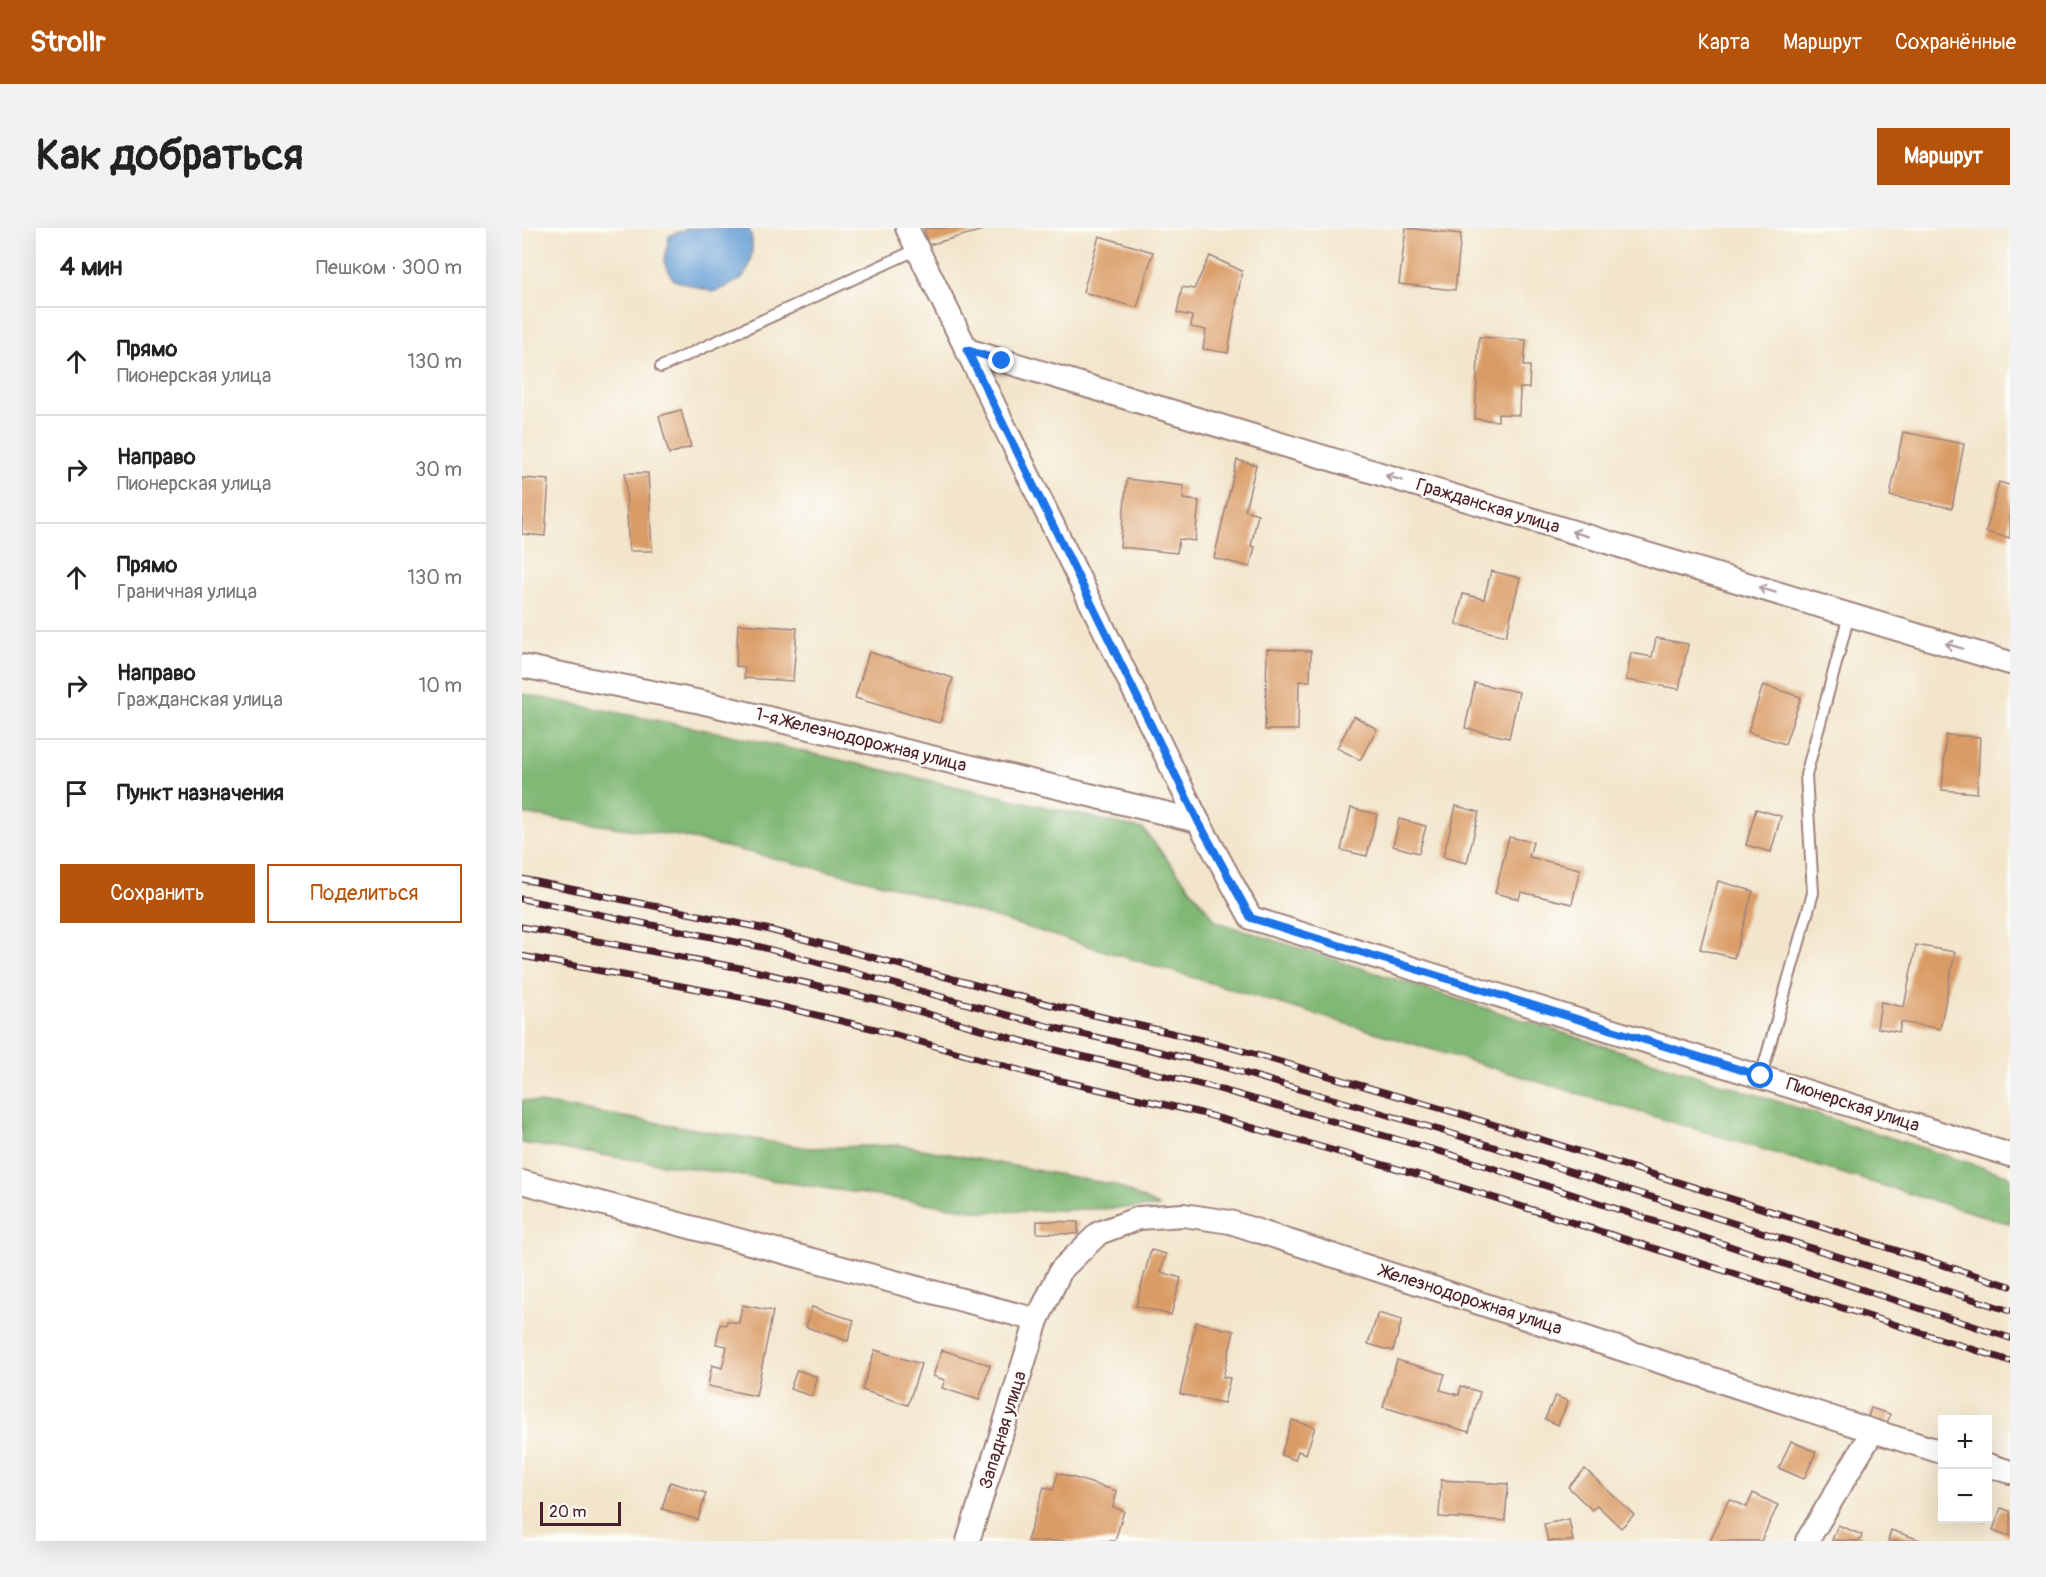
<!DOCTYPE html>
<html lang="ru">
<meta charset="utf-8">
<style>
:root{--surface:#fff;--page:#f2f2f2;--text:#222;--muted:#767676;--line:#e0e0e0;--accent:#b45309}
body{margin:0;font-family:Pangolin,sans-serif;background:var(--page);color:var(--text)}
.controls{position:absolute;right:18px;bottom:18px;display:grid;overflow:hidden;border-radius:0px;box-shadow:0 6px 24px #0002}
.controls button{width:54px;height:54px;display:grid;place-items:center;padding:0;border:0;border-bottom:2px solid var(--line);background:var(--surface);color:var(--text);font:30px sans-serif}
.scale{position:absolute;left:18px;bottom:15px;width:81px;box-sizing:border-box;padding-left:6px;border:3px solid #4a1f2b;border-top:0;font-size:16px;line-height:21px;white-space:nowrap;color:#4a1f2b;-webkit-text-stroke:4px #fdfcf7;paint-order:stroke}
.stop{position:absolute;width:18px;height:18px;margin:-14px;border:4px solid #1a73e8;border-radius:50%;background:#fff}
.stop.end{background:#1a73e8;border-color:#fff;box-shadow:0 2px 6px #0008}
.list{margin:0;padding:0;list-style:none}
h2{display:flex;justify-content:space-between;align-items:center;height:78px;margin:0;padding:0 24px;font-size:26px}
h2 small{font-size:20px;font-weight:400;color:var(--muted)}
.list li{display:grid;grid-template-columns:39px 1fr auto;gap:18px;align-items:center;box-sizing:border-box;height:108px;padding:0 24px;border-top:2px solid var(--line)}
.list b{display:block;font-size:22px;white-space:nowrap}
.list p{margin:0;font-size:20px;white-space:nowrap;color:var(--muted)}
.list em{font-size:20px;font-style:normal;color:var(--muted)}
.actions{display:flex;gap:12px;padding:18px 24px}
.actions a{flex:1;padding:14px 0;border:2px solid var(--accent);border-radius:0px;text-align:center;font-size:21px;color:var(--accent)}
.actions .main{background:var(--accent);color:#fff}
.icon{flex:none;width:33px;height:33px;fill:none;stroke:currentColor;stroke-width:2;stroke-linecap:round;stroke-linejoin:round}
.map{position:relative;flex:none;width:1488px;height:1313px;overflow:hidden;border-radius:0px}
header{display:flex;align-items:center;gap:36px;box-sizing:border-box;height:84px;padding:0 30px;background:var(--accent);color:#fff}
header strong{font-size:28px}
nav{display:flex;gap:33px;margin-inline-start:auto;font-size:21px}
.intro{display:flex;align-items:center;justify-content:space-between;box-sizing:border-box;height:144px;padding:0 36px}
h1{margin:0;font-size:42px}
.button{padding:15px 27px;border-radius:0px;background:var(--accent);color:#fff;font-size:21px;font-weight:700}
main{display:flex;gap:36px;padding:0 36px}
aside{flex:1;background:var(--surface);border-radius:0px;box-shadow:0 6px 24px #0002}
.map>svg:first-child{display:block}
.forest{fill:#80b874;stroke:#656c50;stroke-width:1.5}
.water{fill:#669fd5;stroke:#585f80;stroke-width:1.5}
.building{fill:#da9c66}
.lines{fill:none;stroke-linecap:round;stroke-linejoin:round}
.lane-casing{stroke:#9e827b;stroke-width:14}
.street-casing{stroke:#9e827b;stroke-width:26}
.lane{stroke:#fff;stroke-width:10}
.street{stroke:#fff;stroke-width:22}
.rail-casing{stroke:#4a1f2b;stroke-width:7}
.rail{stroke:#fdfcf7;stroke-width:4.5;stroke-dasharray:14;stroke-linecap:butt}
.oneway{stroke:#ae9aa0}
.route{stroke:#1a73e8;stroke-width:8}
.labels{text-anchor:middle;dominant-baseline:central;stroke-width:4.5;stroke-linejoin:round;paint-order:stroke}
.street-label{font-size:18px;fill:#4a1f2b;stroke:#fdfcf7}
</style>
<header>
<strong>Strollr</strong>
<nav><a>Карта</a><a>Маршрут</a><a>Сохранённые</a></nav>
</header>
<div class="intro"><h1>Как добраться</h1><a class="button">Маршрут</a></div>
<main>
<aside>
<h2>4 мин<small>Пешком · 300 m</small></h2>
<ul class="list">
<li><svg class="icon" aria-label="ahead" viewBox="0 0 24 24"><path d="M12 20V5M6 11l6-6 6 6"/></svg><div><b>Прямо</b><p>Пионерская улица</p></div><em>130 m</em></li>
<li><svg class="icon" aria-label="right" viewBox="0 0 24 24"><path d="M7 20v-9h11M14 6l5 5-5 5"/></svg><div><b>Направо</b><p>Пионерская улица</p></div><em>30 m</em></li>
<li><svg class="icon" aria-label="ahead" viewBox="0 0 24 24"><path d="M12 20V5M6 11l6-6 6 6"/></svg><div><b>Прямо</b><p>Граничная улица</p></div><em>130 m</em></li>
<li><svg class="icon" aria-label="right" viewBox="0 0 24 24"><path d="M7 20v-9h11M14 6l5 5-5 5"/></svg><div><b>Направо</b><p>Гражданская улица</p></div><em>10 m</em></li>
<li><svg class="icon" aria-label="arrive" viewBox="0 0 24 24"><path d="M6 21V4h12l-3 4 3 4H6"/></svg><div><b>Пункт назначения</b></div></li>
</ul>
<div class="actions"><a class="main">Сохранить</a><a>Поделиться</a></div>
</aside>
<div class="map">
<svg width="1488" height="1313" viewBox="0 0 1488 1313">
<rect width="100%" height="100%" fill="#fdfcf7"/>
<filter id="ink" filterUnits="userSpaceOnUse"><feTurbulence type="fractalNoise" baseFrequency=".0167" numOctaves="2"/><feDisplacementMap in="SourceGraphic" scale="12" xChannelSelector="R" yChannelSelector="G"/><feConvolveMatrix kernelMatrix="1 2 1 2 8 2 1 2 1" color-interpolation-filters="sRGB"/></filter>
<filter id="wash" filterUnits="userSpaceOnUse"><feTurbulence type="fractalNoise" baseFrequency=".008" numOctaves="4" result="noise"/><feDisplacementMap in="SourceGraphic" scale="24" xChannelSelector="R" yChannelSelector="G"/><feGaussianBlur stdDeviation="1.35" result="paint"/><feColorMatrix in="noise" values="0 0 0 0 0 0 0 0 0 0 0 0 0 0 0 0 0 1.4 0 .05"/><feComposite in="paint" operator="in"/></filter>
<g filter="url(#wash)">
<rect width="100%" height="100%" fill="#f2e5cb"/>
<g class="forest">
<polygon points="0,466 204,506 621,601 695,694 1488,948 1488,996 358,655 157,608 0,586"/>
<polygon points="0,872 285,920 379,917 593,957 638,979 464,984 0,915"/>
</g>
<path class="water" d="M167 0H226C234 12 230 44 217 52 210 57 200 60 191 64L152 52 142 34 147 8Z"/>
<g id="blocks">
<g class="building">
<polygon points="402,0 465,0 465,1 406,17"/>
<polygon points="884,0 939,6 933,62 877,56"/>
<polygon points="577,8 631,24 615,80 561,64"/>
<polygon points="688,28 720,43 706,125 681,121 684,102 669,99 670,88 655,85 660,59 672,61"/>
<polygon points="957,109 1004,112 1002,138 1008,138 1007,160 998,160 997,187 976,186 976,193 953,191"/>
<polygon points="159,182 169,219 147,226 137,188"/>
<polygon points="1381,204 1442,216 1430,280 1368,268"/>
<polygon points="715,232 734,237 723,282 736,286 729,318 733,319 728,339 692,330"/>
<polygon points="103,245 126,245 130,323 107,323"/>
<polygon points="0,250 27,252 23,308 0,306"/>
<polygon points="605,251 662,258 661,271 677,273 673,313 657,311 655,325 598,319"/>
<polygon points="1477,254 1488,257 1488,310 1464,304"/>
<polygon points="969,343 998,350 984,408 934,396 941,366 962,371"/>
<polygon points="216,396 275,400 271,453 222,450 223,439 214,438"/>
<polygon points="1134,410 1166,416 1157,461 1104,452 1109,425 1130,429"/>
<polygon points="745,421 789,423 788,453 777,453 776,502 743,502"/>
<polygon points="347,424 431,450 418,495 333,470"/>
<polygon points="953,455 997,464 987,510 943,500"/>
<polygon points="1241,457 1279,469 1263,516 1226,504"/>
<polygon points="832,488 855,501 838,532 815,520"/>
<polygon points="1424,507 1458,509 1455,565 1420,562"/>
<polygon points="934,578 957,584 945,635 921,629"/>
<polygon points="829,580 855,586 845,628 819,622"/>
<polygon points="1234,581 1259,588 1249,624 1224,617"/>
<polygon points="877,591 904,598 897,625 871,618"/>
<polygon points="987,609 1011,614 1007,629 1058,641 1050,676 999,664 997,671 973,665"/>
<polygon points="1196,653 1231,663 1212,730 1178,721"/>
<polygon points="1394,717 1433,724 1418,801 1379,794 1377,804 1355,800 1359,774 1382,779"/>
<polygon points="515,993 556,994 556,1006 515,1005"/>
<polygon points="629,1022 644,1026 639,1044 659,1050 649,1087 614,1078"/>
<polygon points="220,1077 251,1083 234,1168 186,1158 190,1137 200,1140 205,1118 194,1116 198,1096 204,1097 205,1093 217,1095"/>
<polygon points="290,1079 332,1092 326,1113 284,1099"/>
<polygon points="856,1085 880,1092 871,1123 846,1116"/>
<polygon points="674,1094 712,1103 701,1149 708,1150 702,1175 658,1166"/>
<polygon points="353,1122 399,1136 386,1177 340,1162"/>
<polygon points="420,1122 468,1137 457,1172 420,1160 423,1152 411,1148"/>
<polygon points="875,1132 923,1146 918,1162 937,1167 939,1158 958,1164 947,1204 861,1179"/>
<polygon points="275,1142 296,1149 290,1168 268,1161"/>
<polygon points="1033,1168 1046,1173 1036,1197 1023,1191"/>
<polygon points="1349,1180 1368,1186 1365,1196 1346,1189"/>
<polygon points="770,1192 793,1199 784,1226 776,1223 773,1232 759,1227"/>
<polygon points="1269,1213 1294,1224 1282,1251 1257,1240"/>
<polygon points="1063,1241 1112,1287 1099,1300 1075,1277 1070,1282 1046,1259"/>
<polygon points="536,1245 595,1263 591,1279 602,1283 593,1313 505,1313 522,1259 531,1262"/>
<polygon points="919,1252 986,1256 983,1293 917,1289"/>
<polygon points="148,1254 184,1265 176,1292 140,1281"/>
<polygon points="1231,1265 1256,1277 1239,1313 1188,1313 1207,1271 1225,1279"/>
<polygon points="1479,1280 1488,1283 1488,1308 1471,1302"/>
<polygon points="1450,1290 1465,1290 1464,1295"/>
<polygon points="1047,1291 1051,1313 1026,1313 1022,1296"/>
<polygon points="1316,1297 1340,1307 1338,1313 1310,1312"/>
<polygon points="1369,1302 1401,1313 1366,1313"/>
</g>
</g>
</g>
<g filter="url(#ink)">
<use href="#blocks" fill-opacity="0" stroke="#9e827b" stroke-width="1.5"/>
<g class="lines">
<defs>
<g id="lane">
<polyline points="139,139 396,21"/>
<polyline points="1239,848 1291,665 1284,547 1327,387"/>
</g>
<g id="street">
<polyline points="385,0 676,593 729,690 1488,927"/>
<polyline points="445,122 1488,435"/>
<polyline points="0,438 179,474 676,593"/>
<polyline points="0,954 515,1092"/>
<polyline points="1466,1237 1488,1244"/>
<polyline points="446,1313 515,1092 539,1042 577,1005 617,990 661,987 708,994 1351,1203 1420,1224"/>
<polyline points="1285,1313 1351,1203"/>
</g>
</defs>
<use href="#lane" class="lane-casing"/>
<use href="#street" class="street-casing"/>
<use href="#lane" class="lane"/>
<use href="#street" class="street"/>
<defs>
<g id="rail">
<polyline points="0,651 244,701 533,778 697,816 941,887 1488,1058"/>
<polyline points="0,671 239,719 529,799 691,836 931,906 1488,1083"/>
<polyline points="0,699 229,742 364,774 521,819 686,858 927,926 1488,1110"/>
<polyline points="0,728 223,770 357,802 514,847 679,885 919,953 1488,1133"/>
</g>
</defs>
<use href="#rail" class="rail-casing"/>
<use href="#rail" class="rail"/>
</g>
<defs><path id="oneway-shaft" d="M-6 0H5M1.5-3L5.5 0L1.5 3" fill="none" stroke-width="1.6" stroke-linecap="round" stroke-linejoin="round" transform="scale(1.5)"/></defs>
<g class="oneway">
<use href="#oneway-shaft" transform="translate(872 250) rotate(-163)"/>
<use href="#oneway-shaft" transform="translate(1058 306) rotate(-163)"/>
<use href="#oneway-shaft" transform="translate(1245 362) rotate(-163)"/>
<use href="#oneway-shaft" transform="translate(1432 418) rotate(-163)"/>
</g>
</g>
<g class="lines" filter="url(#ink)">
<polyline class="route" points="480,133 445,122 676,593 729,690 1239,848"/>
</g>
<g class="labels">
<g class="street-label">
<text transform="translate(966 278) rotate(17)">Гражданская улица</text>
<text transform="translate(339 512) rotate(14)">1-я Железнодорожная улица</text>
<text transform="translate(1331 877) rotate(18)">Пионерская улица</text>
<text transform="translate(949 1072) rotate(18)">Железнодорожная улица</text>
<text transform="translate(481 1202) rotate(-73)">Западная улица</text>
</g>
</g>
</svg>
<div class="controls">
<button>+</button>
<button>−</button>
</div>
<div class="scale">20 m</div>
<div class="stop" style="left:1239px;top:848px"></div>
<div class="stop end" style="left:480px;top:133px"></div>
</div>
</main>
